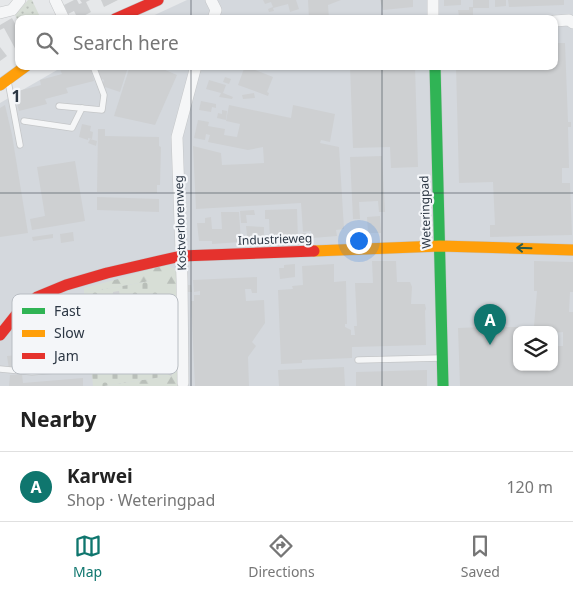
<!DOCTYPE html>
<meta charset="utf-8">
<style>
:root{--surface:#fff;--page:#f2f2f2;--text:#222;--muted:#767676;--line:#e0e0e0;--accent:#0f766e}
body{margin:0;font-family:"Noto Sans",sans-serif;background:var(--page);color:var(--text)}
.controls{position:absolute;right:15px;bottom:15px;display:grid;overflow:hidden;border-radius:10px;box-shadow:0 1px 4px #0004}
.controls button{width:45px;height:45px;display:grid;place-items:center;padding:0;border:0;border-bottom:1px solid var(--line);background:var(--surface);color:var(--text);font:25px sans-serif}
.you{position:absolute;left:358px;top:240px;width:18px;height:18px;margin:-12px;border:4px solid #fff;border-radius:50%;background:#1a73e8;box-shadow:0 0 0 8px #1a73e833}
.badge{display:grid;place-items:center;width:32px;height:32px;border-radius:50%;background:var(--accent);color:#fff;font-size:16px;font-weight:700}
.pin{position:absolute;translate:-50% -41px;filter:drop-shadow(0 1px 2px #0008)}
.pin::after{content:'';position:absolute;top:26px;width:18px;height:15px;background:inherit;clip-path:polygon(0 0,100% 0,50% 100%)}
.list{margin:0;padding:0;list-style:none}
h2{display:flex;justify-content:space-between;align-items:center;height:65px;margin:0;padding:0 20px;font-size:21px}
h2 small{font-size:16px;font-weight:400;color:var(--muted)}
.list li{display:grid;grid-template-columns:32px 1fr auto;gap:15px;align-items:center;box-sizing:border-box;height:70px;padding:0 20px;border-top:1px solid var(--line)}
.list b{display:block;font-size:19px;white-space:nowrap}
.list p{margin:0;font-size:16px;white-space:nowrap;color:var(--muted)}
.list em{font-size:16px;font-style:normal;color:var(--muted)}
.icon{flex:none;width:28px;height:28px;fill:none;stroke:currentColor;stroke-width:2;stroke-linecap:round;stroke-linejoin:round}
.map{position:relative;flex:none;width:573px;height:386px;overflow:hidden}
.search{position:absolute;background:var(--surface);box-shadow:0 1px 4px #0004;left:15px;right:15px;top:15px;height:55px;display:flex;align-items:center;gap:12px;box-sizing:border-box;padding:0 18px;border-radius:10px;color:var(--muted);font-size:19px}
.sheet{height:135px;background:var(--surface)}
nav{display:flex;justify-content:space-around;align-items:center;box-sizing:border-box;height:70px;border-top:1px solid var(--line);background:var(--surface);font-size:14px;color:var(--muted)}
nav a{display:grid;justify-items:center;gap:2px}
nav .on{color:var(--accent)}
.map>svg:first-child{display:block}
.built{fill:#d4d8dd;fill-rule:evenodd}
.grass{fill:url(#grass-dots)}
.forest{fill:url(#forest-firs)}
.cemetery{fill:url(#cemetery-stones)}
.building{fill:#ced0d2}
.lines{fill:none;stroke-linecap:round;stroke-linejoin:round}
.lane-casing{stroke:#c4c6c8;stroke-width:7}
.street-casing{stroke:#c4c6c8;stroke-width:12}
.fast-casing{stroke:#c4c6c8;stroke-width:12}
.slow-casing{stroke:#c4c6c8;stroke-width:12}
.jam-casing{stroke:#c4c6c8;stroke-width:12}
.lane{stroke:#f5f6f7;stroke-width:5.5}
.street{stroke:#f5f6f7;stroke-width:11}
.fast{stroke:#30b455;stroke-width:11}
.slow{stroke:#ff9f0a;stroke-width:11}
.jam{stroke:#e5322d;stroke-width:11}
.oneway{stroke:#2d5c49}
.grid{fill:none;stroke:#2c3744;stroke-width:1;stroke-opacity:0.55}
.labels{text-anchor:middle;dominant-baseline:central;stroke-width:4.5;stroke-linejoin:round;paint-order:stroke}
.street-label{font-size:12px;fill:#2c3744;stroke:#f4f6f9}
.key{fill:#f4f6f9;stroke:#b8bdc3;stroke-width:1}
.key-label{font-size:14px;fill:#2c3744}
.grid-label{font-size:16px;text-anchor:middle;font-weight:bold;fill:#2c3744;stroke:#f4f6f9;stroke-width:4.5;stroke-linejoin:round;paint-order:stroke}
</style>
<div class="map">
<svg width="573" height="386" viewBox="0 0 573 386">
<defs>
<pattern id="grass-dots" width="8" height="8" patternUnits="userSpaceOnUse" patternTransform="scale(1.25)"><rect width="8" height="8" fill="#d7ded6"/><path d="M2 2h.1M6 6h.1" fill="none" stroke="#b9bfb9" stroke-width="1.8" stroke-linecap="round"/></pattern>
<pattern id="forest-firs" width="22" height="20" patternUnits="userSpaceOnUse" patternTransform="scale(1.25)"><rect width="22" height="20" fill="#d7ded6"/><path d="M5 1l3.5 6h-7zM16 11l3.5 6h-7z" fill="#b9bfb9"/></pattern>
<pattern id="cemetery-stones" width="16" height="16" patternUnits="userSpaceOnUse" patternTransform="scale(1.25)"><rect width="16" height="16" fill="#d7ded6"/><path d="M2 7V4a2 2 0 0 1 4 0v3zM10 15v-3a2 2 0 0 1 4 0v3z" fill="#b9bfb9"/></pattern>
</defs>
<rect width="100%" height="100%" fill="#e6e8ea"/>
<path class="built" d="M187 0H573V386H0V103L64 66H554V19H146ZM517 330H554V367H517Z"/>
<polygon class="grass" points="28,0 32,0 41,19 19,19 19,23 15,15"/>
<polygon class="forest" points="166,264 177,270 180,386 104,386 168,376 150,281 84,293 84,288 118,279"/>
<polygon class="cemetery" points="150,281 161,286 168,376 104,386 93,386 84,293"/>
<g class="building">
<polygon points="74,0 77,0 79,4 82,3 80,0 90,0 86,2 91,12 78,19 74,11 68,14 64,5"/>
<polygon points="101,0 118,0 104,7"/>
<polygon points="263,0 296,0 299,9 290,12 288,4 273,8 274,11 269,12 268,9 273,7 271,2 265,4"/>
<polygon points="308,0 341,0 328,5 329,19 309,19"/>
<polygon points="380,0 413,0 413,7 383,10"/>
<polygon points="444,0 461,0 461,5 444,6"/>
<rect x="473" y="0" width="16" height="8"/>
<polygon points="495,0 506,0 506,6 495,7"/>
<polygon points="508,0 564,0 564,5 509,7"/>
<polygon points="469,7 473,7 473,16 459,16 458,10 469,10"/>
<rect x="383" y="17" width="17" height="2"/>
<polygon points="401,17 413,17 414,19 401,19"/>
<polygon points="12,18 19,31 19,51 17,52 4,28 0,30 0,25"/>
<polygon points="554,43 565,43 568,122 571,122 571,127 568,127 569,168 562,168 562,183 570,183 572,235 490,237 490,225 495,225 493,182 459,183 456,66 554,66"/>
<polygon points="0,47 7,56 0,61"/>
<polygon points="72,66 90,66 94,81 66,88 68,93 45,99 47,104 19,111 14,92 41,85 40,80 62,74 60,69"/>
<polygon points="97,66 128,67 120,92 102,86 104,80 100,78"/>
<polygon points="130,66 156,66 177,75 155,125 114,116"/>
<polygon points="245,66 273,77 267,92 269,93 268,96 238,85"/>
<polygon points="350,66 415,66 418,167 391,168 390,147 353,148"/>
<polygon points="225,77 231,79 229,84 223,82"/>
<polygon points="209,80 226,85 223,93 233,97 232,99 219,97 221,93 206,89"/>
<polygon points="254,93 255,98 243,99 242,95"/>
<polygon points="201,101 216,104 216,108 212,107 211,112 199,110"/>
<polygon points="5,105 12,135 28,233 0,237 0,108"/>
<polygon points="229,105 291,118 293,105 335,114 330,142 321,140 320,143 339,147 344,229 336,230 337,236 312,238 311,231 303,232 301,203 196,209 193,146 221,153 222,165 264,163 263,147 248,150 208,142 210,135 206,134 205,140 194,138 198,120 209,122 208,126 225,129 224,135 237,137 240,124 226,121"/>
<polygon points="222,110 227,111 226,120 217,118 218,113 222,114"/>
<polygon points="82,124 91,126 90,131 93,132 92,139 88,138 88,140 79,137"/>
<polygon points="98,129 105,129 105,136 159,137 159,146 161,147 160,185 157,185 157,193 97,192"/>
<polygon points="90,139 97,141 96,146 88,143"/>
<polygon points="382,156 385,212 379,212 378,201 359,202 360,219 353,219 350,157"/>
<polygon points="75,161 85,221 32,230 30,219 45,216 37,167"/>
<polygon points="97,197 159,199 159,212 97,210"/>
<polygon points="297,209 298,240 270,241 269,219 265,219 265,210"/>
<polygon points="254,210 255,215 246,215 247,223 241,223 240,211"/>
<polygon points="221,212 239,212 241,242 212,244 212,241 199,241 197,223 205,223 205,218 211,217 212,229 222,229"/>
<polygon points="380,216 381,233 368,233 367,217"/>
<polygon points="246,226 264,227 264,243 248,244"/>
<polygon points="73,232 74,241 61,243 60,234"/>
<polygon points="301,233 306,233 307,239 301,240"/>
<polygon points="53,234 53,238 33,241 32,237"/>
<polygon points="372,261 396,261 397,282 410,282 412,287 411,304 425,304 426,309 425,311 426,345 352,347 352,358 302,360 302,363 281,364 278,290 293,289 292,286 303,285 302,266 334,264 334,282 346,281 347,324 345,324 345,327 351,330 351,335 355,335 354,326 357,326 355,283 373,283"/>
<polygon points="534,261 573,262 573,292 570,292 569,312 573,312 573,386 460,386 458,328 483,327 483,324 500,323 500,327 524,327 524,330 517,330 517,367 554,367 554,346 563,346 563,332 554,333 554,330 537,330 534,326 537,291 534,291"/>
<polygon points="295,264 295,277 280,279 279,268 284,268 284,265"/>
<polygon points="257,277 257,293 252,293 251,289 245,289 246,301 264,300 265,323 252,342 256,346 248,357 249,386 195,386 191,301 194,301 194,295 200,295 200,291 194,292 193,280"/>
<polygon points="188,285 191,285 192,292 188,292"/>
<polygon points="119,291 120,298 113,299 113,292"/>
<polygon points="50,352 51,365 9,369 7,356"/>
<polygon points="344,367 345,386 279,386 278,370"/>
<polygon points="169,368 174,371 171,376 166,373"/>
<polygon points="427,370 427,386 356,386 356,372"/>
<polygon points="22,374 23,383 83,378 83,386 9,386 10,375"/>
</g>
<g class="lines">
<defs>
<g id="lane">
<polyline points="8,81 20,145"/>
<polyline points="59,106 102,110 104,95 93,66"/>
<polyline points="24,121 72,128 82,108"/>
<polyline points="358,360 441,358"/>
<polyline points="0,369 32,372 85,368"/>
</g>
<g id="street">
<polyline points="55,0 64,19"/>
<polyline points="211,0 216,10 213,19"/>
<polyline points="433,0 433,19"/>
<polyline points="0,13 12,10 20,0"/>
<polyline points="554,21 569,20 573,23"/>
<polyline points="183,383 182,279 177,137 196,66"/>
</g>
<polyline id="fast" points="435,66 443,386"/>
<g id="slow">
<polyline points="0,85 26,66"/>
<polyline points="314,251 440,246 573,250"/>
</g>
<g id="jam">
<polyline points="115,19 158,0"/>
<polyline points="0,335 20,310 37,297 66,285 107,273 181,256 314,251"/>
</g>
</defs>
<use href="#lane" class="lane-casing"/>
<use href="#street" class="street-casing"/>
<use href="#fast" class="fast-casing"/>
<use href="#slow" class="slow-casing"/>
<use href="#jam" class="jam-casing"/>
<use href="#lane" class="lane"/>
<use href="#street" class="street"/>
<use href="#fast" class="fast"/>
<use href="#slow" class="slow"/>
<use href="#jam" class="jam"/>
</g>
<defs><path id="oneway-shaft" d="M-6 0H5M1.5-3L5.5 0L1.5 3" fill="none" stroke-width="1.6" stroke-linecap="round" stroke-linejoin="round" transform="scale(1.25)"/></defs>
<use class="oneway" href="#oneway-shaft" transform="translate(524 248) rotate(-178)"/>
<path class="grid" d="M191 0V19M382 0V19M191 66V386M382 66V386M0 193H573"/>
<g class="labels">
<g class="street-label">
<text transform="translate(425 212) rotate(-92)">Weteringpad</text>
<text transform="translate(180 223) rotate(-92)">Kostverlorenweg</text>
<text transform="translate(275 239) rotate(-2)">Industrieweg</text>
</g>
</g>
<rect x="12" y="294" width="166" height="80" rx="8" class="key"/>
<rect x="22" y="308" width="23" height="6" fill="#30b455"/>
<rect x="22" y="330" width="23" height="7" fill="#ff9f0a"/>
<rect x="22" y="353" width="23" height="6" fill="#e5322d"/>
<g class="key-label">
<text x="54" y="316">Fast</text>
<text x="54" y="338">Slow</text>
<text x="54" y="361">Jam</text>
</g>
<g class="grid-label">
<text x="16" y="102">1</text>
</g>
</svg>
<div class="controls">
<button><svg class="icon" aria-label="layers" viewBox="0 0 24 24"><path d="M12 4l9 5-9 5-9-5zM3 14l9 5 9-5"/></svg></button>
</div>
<div class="you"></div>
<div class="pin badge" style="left:490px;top:345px">A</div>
<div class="search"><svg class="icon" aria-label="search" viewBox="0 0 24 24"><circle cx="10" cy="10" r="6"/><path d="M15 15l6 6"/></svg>Search here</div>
</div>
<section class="sheet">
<h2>Nearby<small></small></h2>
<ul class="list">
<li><span class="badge">A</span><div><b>Karwei</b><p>Shop · Weteringpad</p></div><em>120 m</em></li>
</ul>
</section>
<nav>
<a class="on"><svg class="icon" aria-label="map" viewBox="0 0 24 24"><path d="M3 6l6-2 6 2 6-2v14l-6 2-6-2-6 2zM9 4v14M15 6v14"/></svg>Map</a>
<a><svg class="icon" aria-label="directions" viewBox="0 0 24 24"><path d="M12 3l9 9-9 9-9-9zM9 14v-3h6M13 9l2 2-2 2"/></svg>Directions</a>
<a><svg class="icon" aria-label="saved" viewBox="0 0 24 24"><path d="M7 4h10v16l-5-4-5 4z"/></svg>Saved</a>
</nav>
